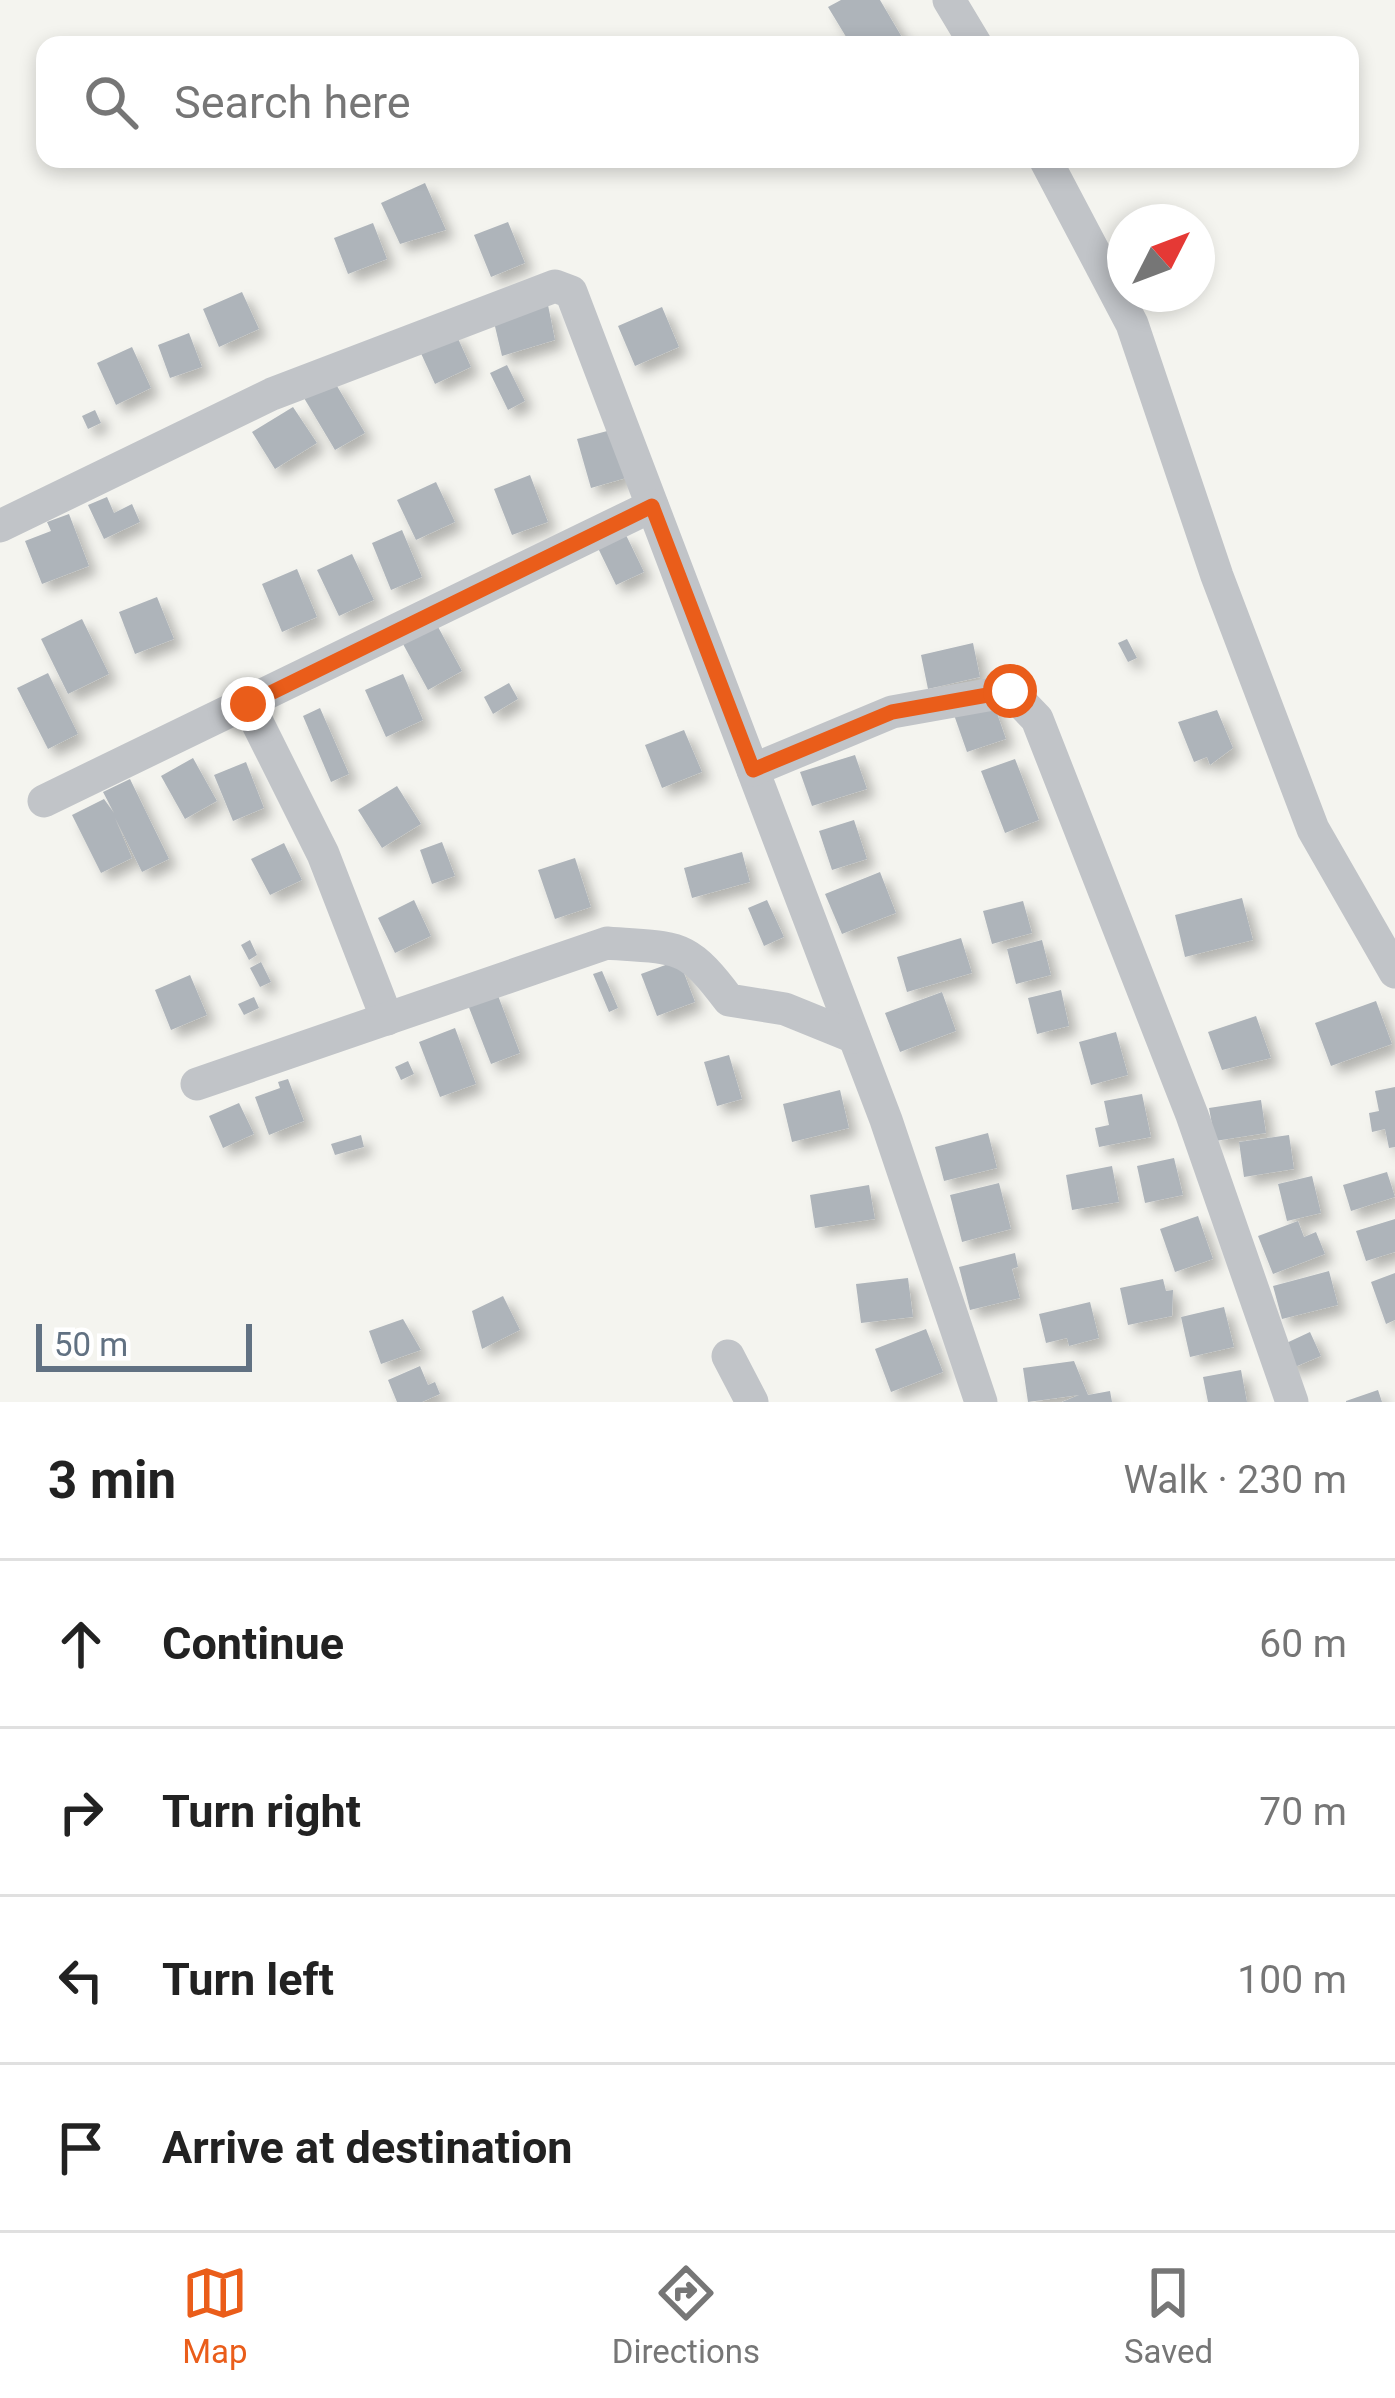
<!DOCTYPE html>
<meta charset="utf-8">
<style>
:root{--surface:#fff;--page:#f2f2f2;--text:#222;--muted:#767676;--line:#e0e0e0;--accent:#ea5d1a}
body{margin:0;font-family:Roboto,sans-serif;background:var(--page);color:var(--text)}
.compass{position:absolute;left:1107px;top:204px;width:108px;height:108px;border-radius:50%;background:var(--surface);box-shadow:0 6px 18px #0003;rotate:48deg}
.scale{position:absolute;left:36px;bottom:30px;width:216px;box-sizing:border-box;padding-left:12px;border:6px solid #617182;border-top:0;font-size:33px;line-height:42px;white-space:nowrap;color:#617182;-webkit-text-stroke:9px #fff;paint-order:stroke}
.stop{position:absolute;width:36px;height:36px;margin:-27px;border:9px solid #ea5d1a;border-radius:50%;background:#fff}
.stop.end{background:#ea5d1a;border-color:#fff;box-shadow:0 3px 12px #0008}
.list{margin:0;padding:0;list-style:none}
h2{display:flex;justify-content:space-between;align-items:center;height:156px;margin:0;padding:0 48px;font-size:51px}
h2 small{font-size:39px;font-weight:400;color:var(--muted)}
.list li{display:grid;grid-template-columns:78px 1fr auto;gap:36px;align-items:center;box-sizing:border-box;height:168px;padding:0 48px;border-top:3px solid var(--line)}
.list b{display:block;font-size:45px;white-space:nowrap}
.list em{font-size:39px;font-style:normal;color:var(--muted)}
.icon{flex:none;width:66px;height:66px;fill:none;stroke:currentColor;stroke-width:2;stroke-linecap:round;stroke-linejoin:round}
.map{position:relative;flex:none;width:1395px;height:1402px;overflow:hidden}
.search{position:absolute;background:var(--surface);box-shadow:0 6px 18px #0003;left:36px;right:36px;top:36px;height:132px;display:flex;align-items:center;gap:30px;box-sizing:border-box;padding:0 42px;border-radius:24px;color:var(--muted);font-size:45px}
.sheet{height:828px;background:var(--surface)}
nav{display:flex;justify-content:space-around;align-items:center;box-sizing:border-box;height:168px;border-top:3px solid var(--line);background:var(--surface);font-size:33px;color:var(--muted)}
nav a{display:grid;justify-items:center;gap:6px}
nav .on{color:var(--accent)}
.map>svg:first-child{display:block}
.building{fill:#aeb4ba;filter:url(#shadow)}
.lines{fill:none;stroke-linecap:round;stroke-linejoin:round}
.minor{stroke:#c1c4c8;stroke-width:33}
.route{stroke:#ea5d1a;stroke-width:15}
</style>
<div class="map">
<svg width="1395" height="1402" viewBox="0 0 1395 1402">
<defs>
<filter id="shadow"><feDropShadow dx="8" dy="8" stdDeviation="6" flood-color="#0004"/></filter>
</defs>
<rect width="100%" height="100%" fill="#f4f4ef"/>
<g class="building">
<polygon points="841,0 880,0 903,39 893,45 851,45 828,7"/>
<polygon points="425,183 446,230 400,244 381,203"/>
<polygon points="508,222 525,263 491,277 474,235"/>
<polygon points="373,223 387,259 348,274 334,238"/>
<polygon points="242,292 259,329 219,347 203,309"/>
<polygon points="548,305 555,340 502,356 493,318"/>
<polygon points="662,307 679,347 635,366 618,326"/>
<polygon points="455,332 471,367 435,384 419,349"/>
<polygon points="189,333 202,367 170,378 158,345"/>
<polygon points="132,347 151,388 116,405 97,363"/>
<polygon points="507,365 525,401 508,410 490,373"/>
<polygon points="334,381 365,433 335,450 304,398"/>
<polygon points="293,407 317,443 275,469 252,432"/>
<polygon points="95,410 101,423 88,429 82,416"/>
<polygon points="611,430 626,478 591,488 577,439"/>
<polygon points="530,475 548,522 512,535 494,489"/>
<polygon points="436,482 455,522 416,540 397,500"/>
<polygon points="107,497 114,513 132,504 140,522 104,539 88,505"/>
<polygon points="69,514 89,566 42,584 25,541 51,531 47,522"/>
<polygon points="402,530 422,577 391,590 372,543"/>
<polygon points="625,533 644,572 616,585 597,546"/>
<polygon points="352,554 374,600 339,616 317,570"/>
<polygon points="297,569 317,617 282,632 262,584"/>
<polygon points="157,597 174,639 135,654 119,612"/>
<polygon points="82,619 109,674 68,694 41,639"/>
<polygon points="437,625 462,671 428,690 403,644"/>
<polygon points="1127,639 1137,658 1128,662 1118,643"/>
<polygon points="973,643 980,677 928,689 921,655"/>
<polygon points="48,673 78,734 48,749 17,688"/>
<polygon points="403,674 423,720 386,737 365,690"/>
<polygon points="509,683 518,699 493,714 484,697"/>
<polygon points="992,699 1006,739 967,752 953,712"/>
<polygon points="320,708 349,774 331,782 303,716"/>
<polygon points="1217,710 1233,748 1210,765 1207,757 1194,762 1178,722"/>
<polygon points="684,730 702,772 662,788 645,745"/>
<polygon points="855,755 867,789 812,806 800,772"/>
<polygon points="193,758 217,801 185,819 161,776"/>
<polygon points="1015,759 1039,820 1005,833 981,771"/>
<polygon points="246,762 264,808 233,821 214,775"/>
<polygon points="130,779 169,859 142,872 115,818 132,858 101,873 72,815 104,799 114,813 103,792"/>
<polygon points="397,786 421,824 382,848 358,810"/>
<polygon points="854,820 867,859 832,870 819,831"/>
<polygon points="442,842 455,876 432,884 420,850"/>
<polygon points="284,843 302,880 270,895 251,859"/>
<polygon points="742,852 750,882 692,898 684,868"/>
<polygon points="575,858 591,907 555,919 538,870"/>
<polygon points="880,872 896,913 842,934 825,894"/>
<polygon points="1242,898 1253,940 1185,957 1175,915"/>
<polygon points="414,900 431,936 395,953 378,918"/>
<polygon points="767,900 784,937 764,946 748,908"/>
<polygon points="1023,901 1032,933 992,944 983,911"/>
<polygon points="961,938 972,973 907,992 897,957"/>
<polygon points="250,940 257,955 249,960 241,945"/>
<polygon points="1042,940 1051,975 1016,984 1007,949"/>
<polygon points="679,960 695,1002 657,1016 641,974"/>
<polygon points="261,962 271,982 260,987 250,968"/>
<polygon points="602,971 618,1008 609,1012 593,974"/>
<polygon points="190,975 207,1015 171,1030 155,990"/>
<polygon points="1061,990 1069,1026 1037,1034 1028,998"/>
<polygon points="942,992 956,1031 900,1052 885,1013"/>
<polygon points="497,993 520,1053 491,1064 468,1005"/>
<polygon points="254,997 259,1008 244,1015 238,1004"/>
<polygon points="1376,1001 1392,1044 1331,1066 1315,1023"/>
<polygon points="1256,1016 1271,1058 1222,1070 1208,1032"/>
<polygon points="455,1028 476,1084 440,1097 419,1042"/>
<polygon points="1116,1032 1128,1075 1091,1085 1079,1042"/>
<polygon points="729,1055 742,1099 717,1106 704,1062"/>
<polygon points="408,1061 414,1074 401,1080 395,1067"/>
<polygon points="288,1079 304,1121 269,1135 255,1097 280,1088 278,1082"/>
<polygon points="1395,1087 1395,1147 1389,1148 1385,1129 1372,1132 1369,1113 1379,1111 1375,1091"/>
<polygon points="840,1090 849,1128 792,1142 783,1104"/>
<polygon points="1142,1094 1151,1137 1099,1147 1095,1128 1109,1125 1104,1101"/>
<polygon points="1261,1100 1266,1133 1215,1141 1209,1108"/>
<polygon points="239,1103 254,1134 223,1148 209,1116"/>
<polygon points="988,1133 997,1168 944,1181 935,1147"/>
<polygon points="361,1135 364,1147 335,1155 331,1144"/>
<polygon points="1289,1135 1294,1169 1244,1177 1239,1142"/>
<polygon points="1174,1158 1183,1195 1145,1203 1137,1166"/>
<polygon points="1112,1166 1119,1202 1072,1210 1066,1175"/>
<polygon points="1387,1172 1395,1197 1351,1211 1343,1185"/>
<polygon points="1312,1176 1321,1213 1287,1221 1278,1184"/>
<polygon points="999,1183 1011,1229 962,1242 950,1195"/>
<polygon points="869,1185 875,1219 815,1228 810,1195"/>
<polygon points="1198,1216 1213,1259 1175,1272 1160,1229"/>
<polygon points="1395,1219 1395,1252 1366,1261 1356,1231"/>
<polygon points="1298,1221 1304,1237 1316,1232 1325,1254 1273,1274 1258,1236"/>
<polygon points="1015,1253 1018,1267 1012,1269 1020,1298 970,1310 959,1267"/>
<polygon points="1329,1271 1338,1305 1282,1319 1273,1286"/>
<polygon points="1395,1273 1395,1320 1386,1324 1371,1282"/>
<polygon points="908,1278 913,1317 861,1323 856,1284"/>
<polygon points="1163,1279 1166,1291 1173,1290 1172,1316 1128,1325 1120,1288"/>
<polygon points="503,1296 520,1330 482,1349 472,1311"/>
<polygon points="1090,1302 1099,1338 1069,1346 1067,1338 1046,1343 1039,1314"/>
<polygon points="1224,1307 1234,1347 1190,1357 1181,1317"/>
<polygon points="403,1319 421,1350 381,1364 369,1331"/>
<polygon points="926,1329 943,1372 891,1392 875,1349"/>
<polygon points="1310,1332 1321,1356 1290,1369 1280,1346"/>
<polygon points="1074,1361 1088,1395 1110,1391 1112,1402 1062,1402 1079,1395 1028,1402 1023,1368"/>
<polygon points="420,1366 428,1385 435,1382 440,1394 422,1402 397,1402 388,1380"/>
<polygon points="1241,1370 1247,1402 1208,1402 1203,1377"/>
<polygon points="1378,1390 1382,1402 1346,1402 1346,1401"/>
</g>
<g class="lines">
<g class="minor">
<polyline points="949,0 976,45"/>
<polyline points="1045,159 1132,324 1217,576 1313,829 1395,972"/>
<polyline points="0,526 272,394 555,286 571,292 886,1120 981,1402"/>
<polyline points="248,704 323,854 387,1019"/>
<polyline points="753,770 892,712 1010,691 1037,719 1192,1115 1292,1402"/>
<polyline points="44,801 652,506"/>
<path d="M197 1084 607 943C678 949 685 941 729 1000L785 1009 854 1037"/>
<polyline points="728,1356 752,1402"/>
</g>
</g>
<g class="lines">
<polyline class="route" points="248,704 652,506 753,770 892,712 1010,691"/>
</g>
</svg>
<svg class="compass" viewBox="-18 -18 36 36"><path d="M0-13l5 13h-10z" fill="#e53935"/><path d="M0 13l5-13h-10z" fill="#767676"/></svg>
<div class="scale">50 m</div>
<div class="stop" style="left:1010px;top:691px"></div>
<div class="stop end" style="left:248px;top:704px"></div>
<div class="search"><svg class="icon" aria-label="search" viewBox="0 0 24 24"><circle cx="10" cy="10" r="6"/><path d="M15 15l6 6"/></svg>Search here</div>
</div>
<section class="sheet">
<h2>3 min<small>Walk · 230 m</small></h2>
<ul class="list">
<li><svg class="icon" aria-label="ahead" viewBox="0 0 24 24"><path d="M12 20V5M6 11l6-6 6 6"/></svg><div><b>Continue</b></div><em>60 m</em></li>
<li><svg class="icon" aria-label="right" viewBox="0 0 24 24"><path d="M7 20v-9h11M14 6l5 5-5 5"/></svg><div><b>Turn right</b></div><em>70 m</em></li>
<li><svg class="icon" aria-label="left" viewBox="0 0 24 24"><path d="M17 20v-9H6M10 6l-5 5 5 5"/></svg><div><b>Turn left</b></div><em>100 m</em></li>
<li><svg class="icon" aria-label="arrive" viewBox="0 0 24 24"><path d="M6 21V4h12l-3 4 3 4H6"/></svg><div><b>Arrive at destination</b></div></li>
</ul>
</section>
<nav>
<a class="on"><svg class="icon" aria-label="map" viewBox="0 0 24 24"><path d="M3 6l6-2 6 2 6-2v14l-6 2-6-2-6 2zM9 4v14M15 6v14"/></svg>Map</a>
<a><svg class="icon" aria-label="directions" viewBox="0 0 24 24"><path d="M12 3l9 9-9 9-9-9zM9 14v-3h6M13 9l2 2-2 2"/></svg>Directions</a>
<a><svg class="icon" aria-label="saved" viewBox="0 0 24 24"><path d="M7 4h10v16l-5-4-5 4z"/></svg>Saved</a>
</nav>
